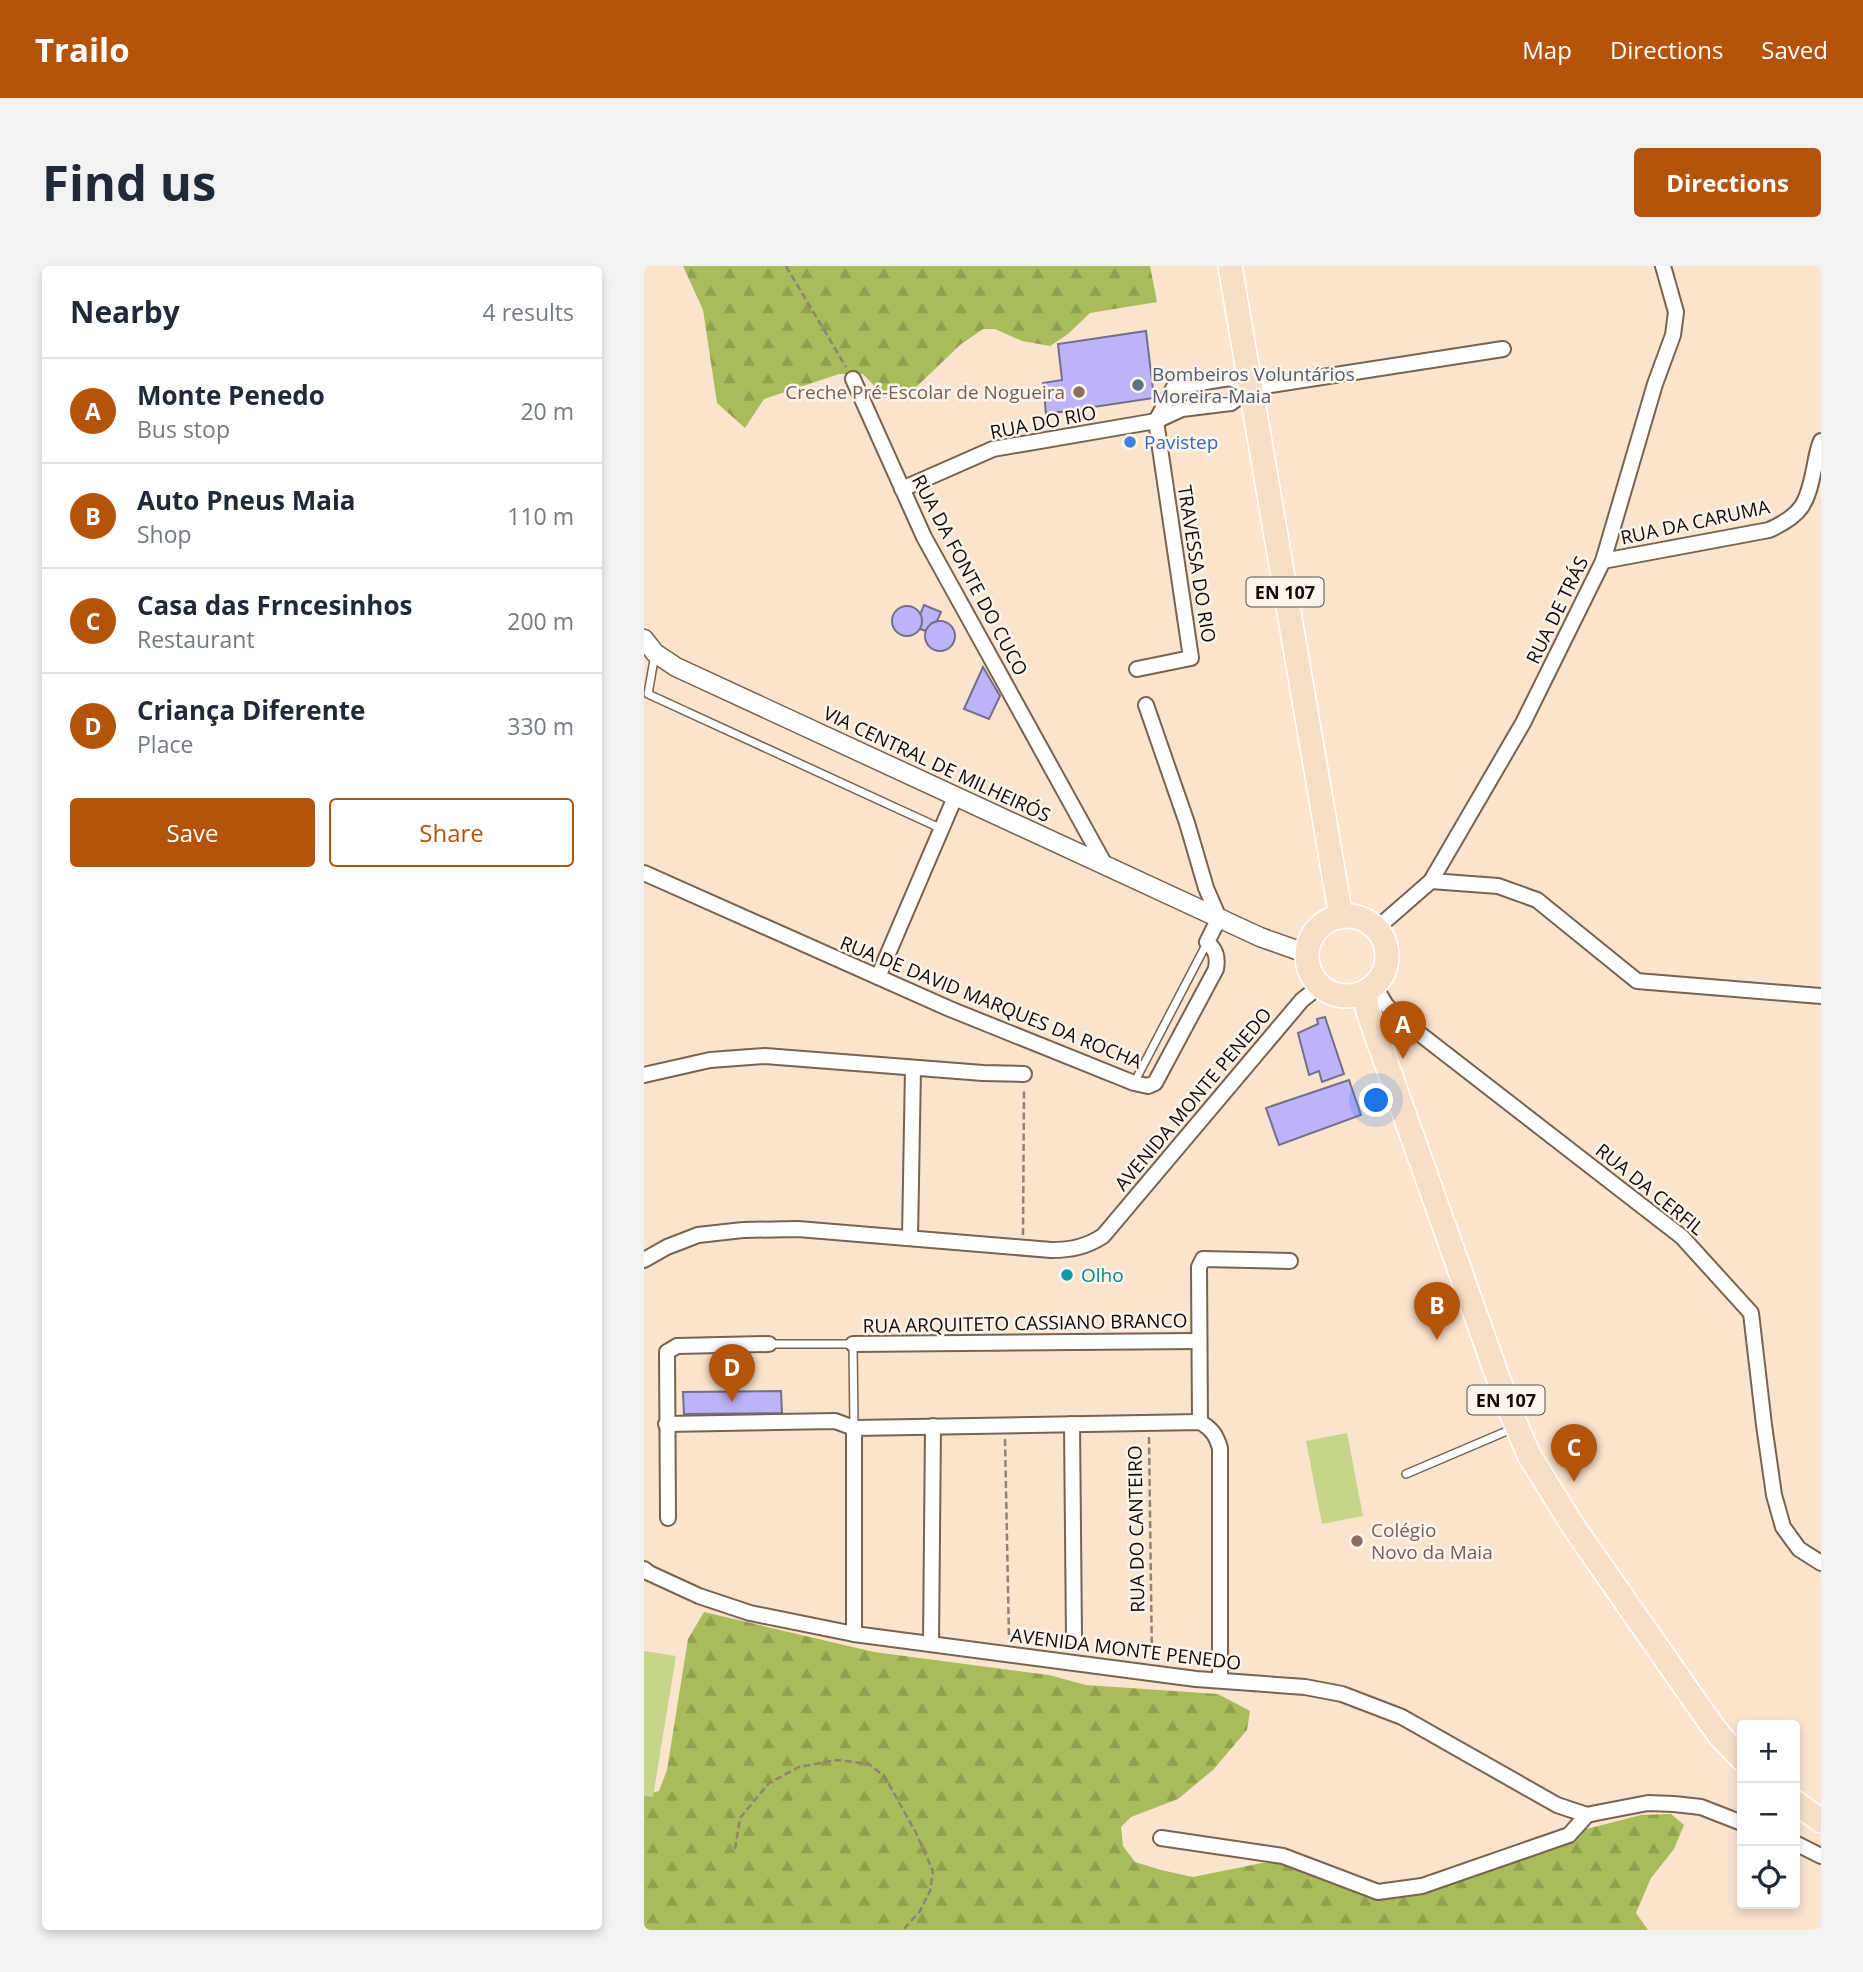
<!DOCTYPE html>
<meta charset="utf-8">
<style>
:root{--surface:#fff;--page:#f2f2f3;--text:#1f2937;--muted:#747a83;--line:#e0e1e3;--accent:#b45309}
body{margin:0;font-family:"Open Sans",sans-serif;background:var(--page);color:var(--text)}
.controls{position:absolute;right:21px;bottom:21px;display:grid;overflow:hidden;border-radius:7px;box-shadow:0 4px 10px #0003}
.controls button{width:63px;height:63px;display:grid;place-items:center;padding:0;border:0;border-bottom:2px solid var(--line);background:var(--surface);color:var(--text);font:35px sans-serif}
.you{position:absolute;left:733px;top:835px;width:24px;height:24px;margin:-18px;border:5px solid #fff;border-radius:50%;background:#1a73e8;box-shadow:0 0 0 10px #1a73e833}
.badge{display:grid;place-items:center;width:46px;height:46px;border-radius:50%;background:var(--accent);color:#fff;font-size:23px;font-weight:700}
.pin{position:absolute;translate:-50% -58px;filter:drop-shadow(0 2px 4px #0008)}
.pin::after{content:'';position:absolute;top:37px;width:24px;height:21px;background:inherit;clip-path:polygon(0 0,100% 0,50% 100%)}
.list{margin:0;padding:0;list-style:none}
h2{display:flex;justify-content:space-between;align-items:center;height:91px;margin:0;padding:0 28px;font-size:30px}
h2 small{font-size:23px;font-weight:400;color:var(--muted)}
.list li{display:grid;grid-template-columns:46px 1fr auto;gap:21px;align-items:center;box-sizing:border-box;height:105px;padding:0 28px;border-top:2px solid var(--line)}
.list b{display:block;font-size:26px;white-space:nowrap}
.list p{margin:0;font-size:23px;white-space:nowrap;color:var(--muted)}
.list em{font-size:23px;font-style:normal;color:var(--muted)}
.actions{display:flex;gap:14px;padding:21px 28px}
.actions a{flex:1;padding:16px 0;border:2px solid var(--accent);border-radius:7px;text-align:center;font-size:24px;color:var(--accent)}
.actions .main{background:var(--accent);color:#fff}
.icon{flex:none;width:38px;height:38px;fill:none;stroke:currentColor;stroke-width:2;stroke-linecap:round;stroke-linejoin:round}
.map{position:relative;flex:none;width:1177px;height:1664px;overflow:hidden;border-radius:7px}
header{display:flex;align-items:center;gap:42px;box-sizing:border-box;height:98px;padding:0 35px;background:var(--accent);color:#fff}
header strong{font-size:33px}
nav{display:flex;gap:38px;margin-inline-start:auto;font-size:24px}
.intro{display:flex;align-items:center;justify-content:space-between;box-sizing:border-box;height:168px;padding:0 42px}
h1{margin:0;font-size:49px}
.button{padding:18px 32px;border-radius:7px;background:var(--accent);color:#fff;font-size:24px;font-weight:700}
main{display:flex;gap:42px;padding:0 42px}
aside{flex:1;background:var(--surface);border-radius:7px;box-shadow:0 4px 10px #0003}
.map>svg:first-child{display:block}
.forest{fill:url(#forest-firs)}
.pitch{fill:#c5d589}
.building{fill:#bdb3f9;stroke:#726f88;stroke-width:2}
.lines{fill:none;stroke-linecap:round;stroke-linejoin:round}
.service-casing{stroke:#776350;stroke-width:10}
.minor-casing{stroke:#776350;stroke-width:18}
.tertiary-casing{stroke:#776350;stroke-width:21}
.primary-casing{stroke:#fff;stroke-width:26}
.path{stroke:#928274;stroke-width:2.5;stroke-dasharray:7 3.5;stroke-linecap:butt}
.service{stroke:#fff;stroke-width:7}
.minor{stroke:#fff;stroke-width:14}
.tertiary{stroke:#fff;stroke-width:18}
.primary{stroke:#f7dfc7;stroke-width:23}
.service-dot{fill:#5c6f8a;stroke:#fdf4eb;stroke-width:2.5}
.education-dot{fill:#8d6e63;stroke:#fdf4eb;stroke-width:2.5}
.shop-dot{fill:#3f7fe0;stroke:#fdf4eb;stroke-width:2.5}
.culture-dot{fill:#0f9aa8;stroke:#fdf4eb;stroke-width:2.5}
.labels{text-anchor:middle;dominant-baseline:central;stroke-width:5;stroke-linejoin:round;paint-order:stroke}
.shield{fill:#fdf4eb;stroke:#58504a;stroke-width:2}
.shield-label{font-size:18px;font-weight:bold;fill:#120a05}
.service-label{font-size:19px;fill:#4e5e75;stroke:#fdf4eb;text-anchor:start}
.education-label{font-size:19px;fill:#785e54;stroke:#fdf4eb;text-anchor:end}
.street-label{font-size:19px;fill:#120a05;stroke:#fdf4eb}
.shop-label{font-size:19px;fill:#366cbe;stroke:#fdf4eb;text-anchor:start}
.culture-label{font-size:19px;fill:#0d838f;stroke:#fdf4eb;text-anchor:start}
</style>
<header>
<strong>Trailo</strong>
<nav><a>Map</a><a>Directions</a><a>Saved</a></nav>
</header>
<div class="intro"><h1>Find us</h1><a class="button">Directions</a></div>
<main>
<aside>
<h2>Nearby<small>4 results</small></h2>
<ul class="list">
<li><span class="badge">A</span><div><b>Monte Penedo</b><p>Bus stop</p></div><em>20 m</em></li>
<li><span class="badge">B</span><div><b>Auto Pneus Maia</b><p>Shop</p></div><em>110 m</em></li>
<li><span class="badge">C</span><div><b>Casa das Frncesinhos</b><p>Restaurant</p></div><em>200 m</em></li>
<li><span class="badge">D</span><div><b>Criança Diferente</b><p>Place</p></div><em>330 m</em></li>
</ul>
<div class="actions"><a class="main">Save</a><a>Share</a></div>
</aside>
<div class="map">
<svg width="1177" height="1664" viewBox="0 0 1177 1664">
<defs>
<pattern id="forest-firs" width="22" height="20" patternUnits="userSpaceOnUse" patternTransform="scale(1.75)"><rect width="22" height="20" fill="#a9bc5c"/><path d="M5 1l3.5 6h-7zM16 11l3.5 6h-7z" fill="#90a04e"/></pattern>
</defs>
<rect width="100%" height="100%" fill="#fbe4ce"/>
<g class="forest">
<polygon points="39,0 506,0 513,36 446,47 424,68 406,80 378,75 351,63 339,63 316,79 266,127 240,130 219,108 195,108 120,133 101,162 73,137 59,44"/>
<polygon points="60,1346 230,1386 405,1409 442,1419 574,1428 606,1445 603,1464 569,1504 534,1533 487,1551 477,1561 479,1580 491,1596 517,1604 549,1611 618,1597 660,1594 764,1626 797,1622 835,1602 915,1570 997,1549 1027,1548 1040,1559 1030,1583 1007,1612 992,1647 1004,1664 0,1664 0,1529 15,1525 23,1504 44,1373"/>
</g>
<g class="pitch">
<polygon points="703,1167 719,1250 678,1258 662,1175"/>
<polygon points="0,1385 32,1390 9,1531 0,1530"/>
</g>
<g class="building">
<polygon points="502,65 510,132 402,148 399,117 418,114 414,78"/>
<polygon points="280,339 297,346 293,355 288,357 282,365 276,363 276,349"/>
<circle cx="263" cy="355" r="15"/>
<circle cx="296" cy="370" r="15"/>
<polygon points="339,401 356,430 345,453 320,443"/>
<polygon points="681,751 700,808 678,816 675,805 665,809 654,767 674,758 673,753"/>
<polygon points="705,814 717,849 635,879 622,842"/>
<polygon points="137,1125 138,1147 40,1148 39,1126"/>
</g>
<g class="lines">
<defs>
<g id="service">
<polyline points="11,388 4,428 298,563"/>
<polyline points="490,817 563,677"/>
<polyline points="126,1078 209,1078 210,1161"/>
<polyline points="762,1208 870,1162"/>
</g>
<g id="minor">
<polyline points="209,113 280,271 460,597"/>
<polyline points="512,155 530,121 586,112 607,122"/>
<polyline points="258,223 349,183 512,155 538,143 587,137 607,122 859,83"/>
<path d="M959 295 1125 264C1158 249 1163 238 1170 203 1172 194 1173 184 1177 175"/>
<polyline points="493,403 547,392 512,155"/>
<path d="M0 607 306 743 490 817 504 820 511 817 572 703C574 691 572 684 563 676L575 652 562 622 543 557 502 439"/>
<polyline points="787,615 854,620 893,634 993,715 1177,730"/>
<polyline points="732,663 787,615 879,457 959,295 1011,118 1029,69 1032,46 1019,0"/>
<polyline points="234,711 312,529"/>
<polyline points="730,719 742,739 754,751 1038,971 1107,1047 1120,1159 1130,1229 1139,1261 1155,1283 1177,1297"/>
<polyline points="0,809 66,794 121,790 339,807 380,808"/>
<polyline points="266,972 269,802"/>
<path d="M0 994 23 981 54 969 99 964 154 963 407 984C427 984 442 981 459 970L658 734 676 720"/>
<polyline points="209,1078 554,1075"/>
<polyline points="556,1156 555,1001 559,993 646,995"/>
<polyline points="22,1158 191,1155 210,1162"/>
<polyline points="428,1158 430,1372"/>
<polyline points="24,1252 23,1086 33,1080 125,1078"/>
<polyline points="0,1303 5,1307 55,1330 106,1347 210,1368 552,1413 661,1421 698,1428 758,1451 913,1539 943,1549"/>
<path d="M210 1368V1162L556 1156C568 1163 572 1169 576 1182V1414"/>
<polyline points="287,1378 289,1160"/>
<polyline points="517,1572 639,1590 734,1626 778,1620 925,1569 943,1549 952,1547 1004,1537 1030,1538 1057,1541 1098,1557"/>
<polyline points="1151,1577 1177,1590"/>
</g>
<polyline id="tertiary" points="0,373 11,387 32,401 575,652 616,671 664,688"/>
<g id="primary">
<polyline points="586,0 697,651"/>
<circle cx="703" cy="690" r="40"/>
<polyline points="720,726 724,746 864,1140 885,1189 931,1263 1060,1448 1076,1470 1098,1493"/>
<polyline points="1151,1536 1177,1555"/>
</g>
</defs>
<use href="#service" class="service-casing"/>
<use href="#minor" class="minor-casing"/>
<use href="#tertiary" class="tertiary-casing"/>
<use href="#primary" class="primary-casing"/>
<g class="path">
<polyline points="142,0 202,101"/>
<polyline points="379,969 380,822"/>
<polyline points="505,1171 508,1395"/>
<polyline points="361,1173 365,1373"/>
<polyline points="91,1583 96,1552 125,1517 155,1501 193,1494 225,1498 241,1511 272,1567 289,1605 286,1625 276,1645 259,1664"/>
</g>
<use href="#service" class="service"/>
<use href="#minor" class="minor"/>
<use href="#tertiary" class="tertiary"/>
<use href="#primary" class="primary"/>
</g>
<circle class="service-dot" cx="494" cy="119" r="7"/>
<g class="education-dot">
<circle cx="435" cy="126" r="7"/>
<circle cx="713" cy="1275" r="7"/>
</g>
<circle class="shop-dot" cx="486" cy="176" r="7"/>
<circle class="culture-dot" cx="423" cy="1009" r="7"/>
<g class="labels">
<g class="shield">
<rect x="602.5" y="311.5" width="77" height="29" rx="5"/>
<rect x="823.5" y="1119.5" width="77" height="29" rx="5"/>
</g>
<g class="shield-label">
<text x="641" y="326">EN 107</text>
<text x="862" y="1134">EN 107</text>
</g>
<g class="service-label">
<text x="508" y="108">Bombeiros Voluntários<tspan x="508" dy="22">Moreira-Maia</tspan></text>
</g>
<g class="education-label">
<text x="421" y="126">Creche Pré-Escolar de Nogueira</text>
<text x="727" y="1264" text-anchor="start">Colégio<tspan x="727" dy="22">Novo da Maia</tspan></text>
</g>
<g class="street-label">
<text transform="translate(399 156) rotate(-11)">RUA DO RIO</text>
<text transform="translate(1051 256) rotate(-12)">RUA DA CARUMA</text>
<text transform="translate(553 298) rotate(81)">TRAVESSA DO RIO</text>
<text transform="translate(326 309) rotate(62)">RUA DA FONTE DO CUCO</text>
<text transform="translate(913 344) rotate(-64)">RUA DE TRÁS</text>
<text transform="translate(293 498) rotate(25)">VIA CENTRAL DE MILHEIRÓS</text>
<text transform="translate(347 736) rotate(22)">RUA DE DAVID MARQUES DA ROCHA</text>
<text transform="translate(549 833) rotate(-50)">AVENIDA MONTE PENEDO</text>
<text transform="translate(1006 923) rotate(39)">RUA DA CERFIL</text>
<text transform="translate(381 1057) rotate(-1)">RUA ARQUITETO CASSIANO BRANCO</text>
<text transform="translate(492 1263) rotate(-91)">RUA DO CANTEIRO</text>
<text transform="translate(482 1383) rotate(7)">AVENIDA MONTE PENEDO</text>
</g>
<g class="shop-label">
<text x="500" y="176">Pavistep</text>
</g>
<g class="culture-label">
<text x="437" y="1009">Olho</text>
</g>
</g>
</svg>
<div class="controls">
<button>+</button>
<button>−</button>
<button><svg class="icon" aria-label="locate" viewBox="0 0 24 24"><circle cx="12" cy="12" r="6"/><path d="M12 2v4M12 18v4M2 12h4M18 12h4"/></svg></button>
</div>
<div class="you"></div>
<div class="pin badge" style="left:759px;top:793px">A</div>
<div class="pin badge" style="left:793px;top:1074px">B</div>
<div class="pin badge" style="left:930px;top:1216px">C</div>
<div class="pin badge" style="left:88px;top:1136px">D</div>
</div>
</main>
